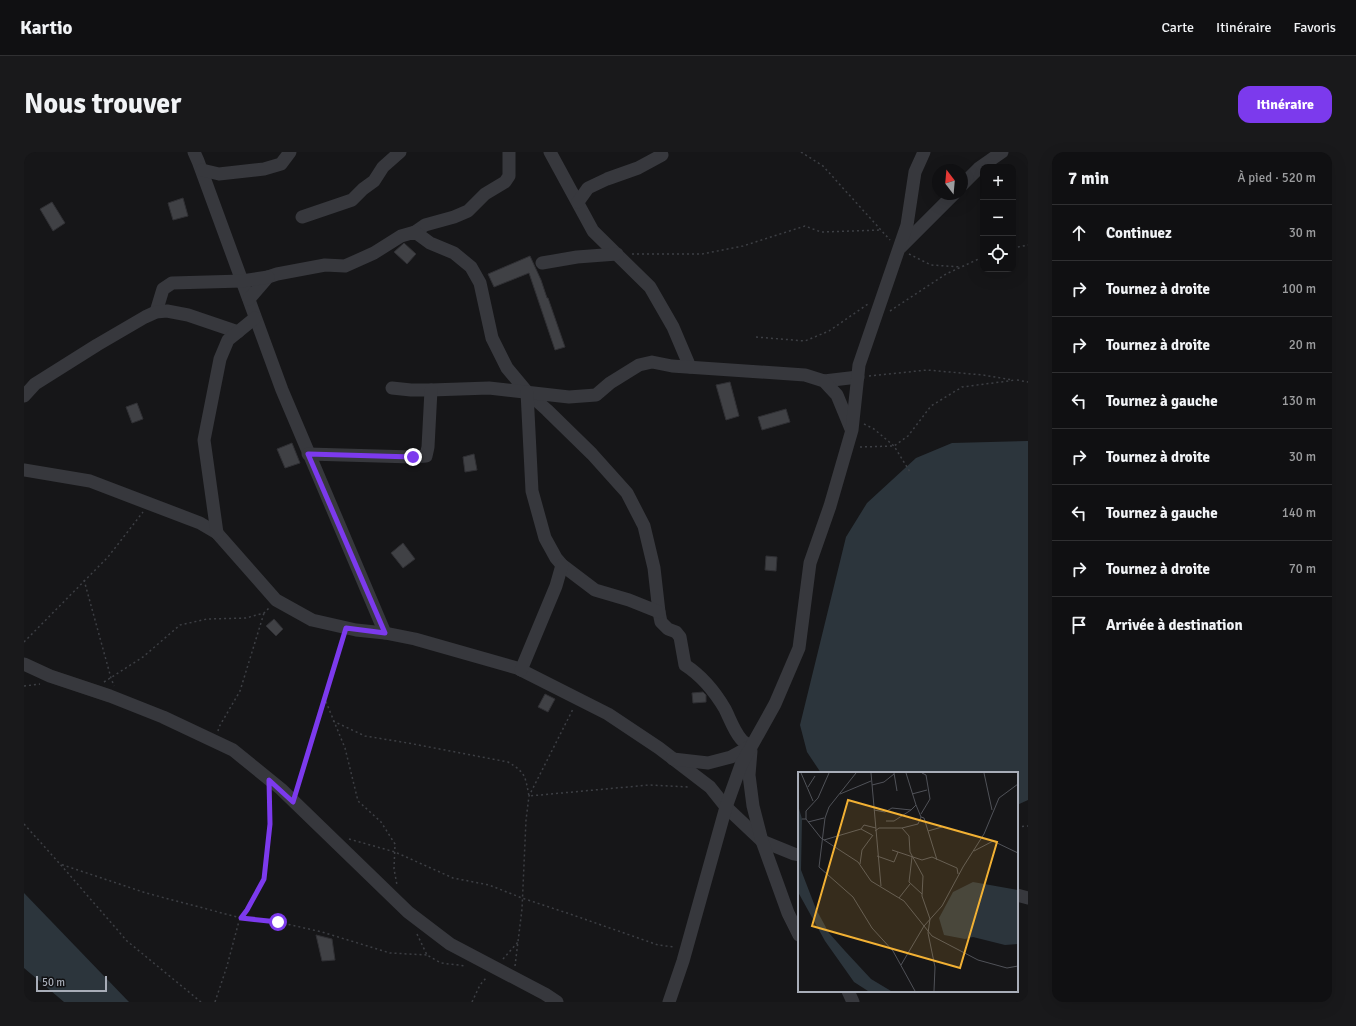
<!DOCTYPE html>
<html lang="fr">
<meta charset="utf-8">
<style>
:root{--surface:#101012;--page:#19191b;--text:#f1f3f6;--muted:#9c9d9f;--line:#303032;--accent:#7c3aed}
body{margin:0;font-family:Signika,sans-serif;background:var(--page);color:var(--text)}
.controls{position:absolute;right:12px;top:12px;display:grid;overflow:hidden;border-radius:8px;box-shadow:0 4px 16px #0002}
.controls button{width:36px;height:36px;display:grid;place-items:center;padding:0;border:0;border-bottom:1px solid var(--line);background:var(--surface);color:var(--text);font:20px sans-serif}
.compass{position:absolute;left:908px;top:12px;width:36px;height:36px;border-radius:50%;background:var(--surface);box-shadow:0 4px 16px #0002;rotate:344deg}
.scale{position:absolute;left:12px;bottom:10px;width:71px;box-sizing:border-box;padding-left:4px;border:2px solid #a8adb8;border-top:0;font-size:11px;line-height:14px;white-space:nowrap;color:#a8adb8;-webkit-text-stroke:3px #111113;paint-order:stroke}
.stop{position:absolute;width:12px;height:12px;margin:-9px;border:3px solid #7c3aed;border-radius:50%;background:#fff}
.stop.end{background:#7c3aed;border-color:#fff;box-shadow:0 1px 4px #0008}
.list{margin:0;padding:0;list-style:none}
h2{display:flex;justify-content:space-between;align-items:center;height:52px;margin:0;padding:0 16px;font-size:17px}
h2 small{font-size:13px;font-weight:400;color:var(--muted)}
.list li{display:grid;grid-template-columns:26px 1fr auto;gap:12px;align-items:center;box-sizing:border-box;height:56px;padding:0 16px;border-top:1px solid var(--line)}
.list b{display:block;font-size:15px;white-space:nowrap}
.list em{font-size:13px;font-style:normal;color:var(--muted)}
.icon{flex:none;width:22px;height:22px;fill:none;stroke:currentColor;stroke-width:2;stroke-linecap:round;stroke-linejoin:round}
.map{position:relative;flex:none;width:1004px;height:850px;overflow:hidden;border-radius:12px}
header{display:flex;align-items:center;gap:24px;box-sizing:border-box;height:56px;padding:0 20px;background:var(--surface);border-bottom:1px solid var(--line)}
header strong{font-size:19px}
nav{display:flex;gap:22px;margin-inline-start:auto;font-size:14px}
.intro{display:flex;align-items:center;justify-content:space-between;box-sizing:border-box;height:96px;padding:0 24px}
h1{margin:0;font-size:28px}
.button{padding:10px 18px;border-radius:12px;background:var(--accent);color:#fff;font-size:14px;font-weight:700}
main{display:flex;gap:24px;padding:0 24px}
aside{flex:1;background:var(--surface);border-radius:12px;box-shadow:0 4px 16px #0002}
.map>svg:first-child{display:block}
.water{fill:#2c353c}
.building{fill:#404145;stroke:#303034}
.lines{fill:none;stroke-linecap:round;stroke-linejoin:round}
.path{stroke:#3d3f44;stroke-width:1.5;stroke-dasharray:2 3;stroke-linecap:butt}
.minor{stroke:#37383d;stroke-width:13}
.route{stroke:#7c3aed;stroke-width:5}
.inset-road{fill:none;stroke:#505258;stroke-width:1}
.view{fill:#f2b134;fill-opacity:0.15;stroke:#f2b134;stroke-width:2}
.inset-edge{fill:none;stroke:#a8adb8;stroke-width:2}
</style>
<header>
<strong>Kartio</strong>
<nav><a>Carte</a><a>Itinéraire</a><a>Favoris</a></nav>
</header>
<div class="intro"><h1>Nous trouver</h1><a class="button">Itinéraire</a></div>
<main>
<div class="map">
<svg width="1004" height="850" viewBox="0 0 1004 850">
<rect width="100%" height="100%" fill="#161618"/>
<g class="water">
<polygon points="1004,289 1004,648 993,653 993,621 797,621 783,600 776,573 822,385 843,351 892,306 928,291"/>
<polygon points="0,741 105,850 40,850 0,816"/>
</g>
<g class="building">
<polygon points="159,46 164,64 149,68 144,51"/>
<polygon points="28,50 41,71 29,79 16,57"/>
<polygon points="380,91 392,102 383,112 370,100"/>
<polygon points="506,104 517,128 523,146 524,146 541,195 531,198 505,121 470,135 464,122"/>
<polygon points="706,230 715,264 702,268 692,233"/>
<polygon points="113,251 119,267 108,271 102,255"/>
<polygon points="762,257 766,270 738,278 734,265"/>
<polygon points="268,291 276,311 261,316 253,297"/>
<polygon points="450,302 453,318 441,320 439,305"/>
<polygon points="379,391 391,407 379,416 367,401"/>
<polygon points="742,404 753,405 752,419 741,418"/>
<polygon points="250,467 259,477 252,484 242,474"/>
<polygon points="679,540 682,543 682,550 669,551 668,541"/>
<polygon points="521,542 531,547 524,560 514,555"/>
<polygon points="292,783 308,787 311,808 298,809"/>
</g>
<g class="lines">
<g class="path">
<polyline points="777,0 799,14 866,88"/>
<polyline points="989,96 1004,93"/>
<polyline points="608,102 678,102 719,94 781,74 797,80 857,78"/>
<polyline points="885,102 907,113 937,115"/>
<polyline points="866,159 922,122 959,105"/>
<polyline points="732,185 781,189 805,179 844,152"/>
<polyline points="845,224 903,218 959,223 989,228"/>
<polyline points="993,228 1004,230"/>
<polyline points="840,272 850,277 870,294 886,320"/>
<polyline points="836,295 870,294 884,284 907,254 938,235 992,228"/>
<polyline points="60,428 87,526 90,534"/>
<polyline points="0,490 84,405 119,360"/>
<polyline points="80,530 119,505 156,473 183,467 222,466 240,461 245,456"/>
<polyline points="0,534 16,532"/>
<polyline points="300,545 321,596 334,649 357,670 371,692 370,717 373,733"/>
<path d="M309 569 341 584 384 591 484 610C502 621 501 624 505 644L625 633 666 635"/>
<polyline points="194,579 195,575 216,539 240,461"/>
<polyline points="273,637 318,487"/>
<polyline points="0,672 36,712"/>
<polyline points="993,675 1004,674"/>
<polyline points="325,687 371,700 429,726 465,733 498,746 546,762 634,793 651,795"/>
<polyline points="393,782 403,803 417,811 442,814"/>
<polyline points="479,807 494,790"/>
<polyline points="491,814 498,757 502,668 505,644 549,557"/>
<polyline points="177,850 103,789 36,712 122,741 217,766 254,770 298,780 366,801 403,803"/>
<polyline points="191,850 203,814 215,769 223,758 240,727 246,672 246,643"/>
<polyline points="448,850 456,833 463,825"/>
</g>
<g class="minor">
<polyline points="170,0 174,9 258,238 361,481"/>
<polyline points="526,0 569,79 626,135 649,175 666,215"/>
<polyline points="178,18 195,22 240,17 257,12 266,0"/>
<polyline points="938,33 955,16 978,0"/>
<polyline points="554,50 564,36 583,27 614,16 638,3"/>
<polyline points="278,65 328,48 339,37 350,29 359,15 376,0"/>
<polyline points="391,80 401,73 430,65 444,59 461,42 481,30 485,24 485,0"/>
<polyline points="877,95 930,42"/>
<polyline points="518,111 553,105 593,102"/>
<path d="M225 147 244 125 253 122 301 113 321 114 350 101 377 84 391 80 406 91 430 101 447 115 456 131 468 186 483 216 503 240 523 258 568 302 603 341 620 374 630 416 635 460 637 470 644 477 652 480 656 485 661 513C678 524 691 540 701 557 706 567 710 579 717 587 719 590 724 592 727 594"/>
<polyline points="132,160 139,137 148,131 218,129 244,125"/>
<polyline points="800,229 834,225"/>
<polyline points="368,236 387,238 407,238 465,236 545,245 572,243 586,231 615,213 628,210 648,214 781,223 800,229 813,243 827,277"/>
<polyline points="503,240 508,339 521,386 532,406 538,413 571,438 605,448 635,460"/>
<polyline points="0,244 11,232 73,193 121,165 132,160 143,159 164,163 214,180"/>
<polyline points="284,302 389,305 402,304 404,295 407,238"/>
<polyline points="0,318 66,329 176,371 193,381 252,448 288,468 332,478 361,481 391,487 493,516 584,562 635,596 686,635 702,655 738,689 770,702 775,703"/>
<polyline points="193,381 180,288 196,207 204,188 231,166"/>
<polyline points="0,512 26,524 86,544 139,565 209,598 257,637 384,760 426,792 521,842 533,850"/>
<polyline points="497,518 532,434 538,413"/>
<polyline points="727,599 725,623 729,654 738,689 764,761 775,783"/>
<polyline points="649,607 684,611 707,605 727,594"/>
<polyline points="993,743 1004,746"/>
<polyline points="824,839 829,850"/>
<polyline points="645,850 659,809 702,655 717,613 751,552 775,496 786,411 806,354 828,278 835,213 883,73 891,20 900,0"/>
</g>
</g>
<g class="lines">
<polyline class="route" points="254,770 217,766 223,758 240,727 246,672 245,628 269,650 322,476 361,481 284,302 389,305"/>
</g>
<g transform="translate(774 620)">
<rect width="220" height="220" fill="#161618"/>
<path d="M0 33 4 47 3 98 18 137 31 161 47 179 73 207 93 219H70L56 210 27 169 0 120ZM175 110 220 118V172L207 173 175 165 167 167 146 163 141 146 155 120Z" fill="#2c353c"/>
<path class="inset-road" d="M3 1 15 29M58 1 31 35 27 46 21 95 55 125 74 156 95 179 117 219M73 1 83 114M96 1 99 19M108 1 118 33M186 1 194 38M74 13 86 10 96 2M10 15 17 4M42 22 73 9M114 22 129 18M76 38 87 40 94 36 113 38 118 33 123 45M123 42 132 27 128 3 124 1M4 47H8V39L20 26 31 1M8 47 23 66 60 90 73 109 106 129 134 164 180 188 209 196 220 194M88 49H96L113 38M10 50 26 46M104 56 120 52 123 45 126 46 139 88M63 57 66 53 78 56M77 59 81 56H104L111 64 112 80 125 104 124 124 132 147 130 161 137 195 136 219M130 59 144 55M26 68 63 57 74 63M94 78 124 88 134 85 159 96 160 102M176 79 195 69 220 81M79 84 96 90 100 80M114 85 111 110 124 122M62 92 64 78 75 63M101 126 112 112M103 193 126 154 144 134 165 95 186 62 201 26 220 12"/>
<path class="view" d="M50 28 199 70 162 196 14 154Z"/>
<rect width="220" height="220" class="inset-edge"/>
</g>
</svg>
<div class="controls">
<button>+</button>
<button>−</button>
<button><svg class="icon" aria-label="locate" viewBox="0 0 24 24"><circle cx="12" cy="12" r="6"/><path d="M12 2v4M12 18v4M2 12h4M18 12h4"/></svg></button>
</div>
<svg class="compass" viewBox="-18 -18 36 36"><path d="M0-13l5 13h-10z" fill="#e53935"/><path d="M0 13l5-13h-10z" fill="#9c9d9f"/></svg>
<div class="scale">50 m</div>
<div class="stop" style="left:254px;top:770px"></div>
<div class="stop end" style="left:389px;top:305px"></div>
</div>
<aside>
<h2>7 min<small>À pied · 520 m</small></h2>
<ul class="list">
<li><svg class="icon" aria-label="ahead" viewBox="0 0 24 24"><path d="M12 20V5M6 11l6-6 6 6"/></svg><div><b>Continuez</b></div><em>30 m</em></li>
<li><svg class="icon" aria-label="right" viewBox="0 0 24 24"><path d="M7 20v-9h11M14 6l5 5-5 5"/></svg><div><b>Tournez à droite</b></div><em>100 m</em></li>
<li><svg class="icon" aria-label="right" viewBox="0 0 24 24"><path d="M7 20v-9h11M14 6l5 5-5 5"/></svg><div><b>Tournez à droite</b></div><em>20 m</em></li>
<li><svg class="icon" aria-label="left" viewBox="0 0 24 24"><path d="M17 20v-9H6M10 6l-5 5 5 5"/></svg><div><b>Tournez à gauche</b></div><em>130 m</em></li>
<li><svg class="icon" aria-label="right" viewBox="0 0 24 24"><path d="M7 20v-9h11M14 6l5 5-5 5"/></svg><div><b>Tournez à droite</b></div><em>30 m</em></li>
<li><svg class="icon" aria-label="left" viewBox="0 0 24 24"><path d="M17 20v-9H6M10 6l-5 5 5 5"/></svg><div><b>Tournez à gauche</b></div><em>140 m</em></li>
<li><svg class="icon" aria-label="right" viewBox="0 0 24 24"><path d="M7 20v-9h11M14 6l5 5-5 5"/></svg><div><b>Tournez à droite</b></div><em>70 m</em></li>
<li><svg class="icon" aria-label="arrive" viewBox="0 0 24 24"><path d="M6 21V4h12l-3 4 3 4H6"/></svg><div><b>Arrivée à destination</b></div></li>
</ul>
</aside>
</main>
